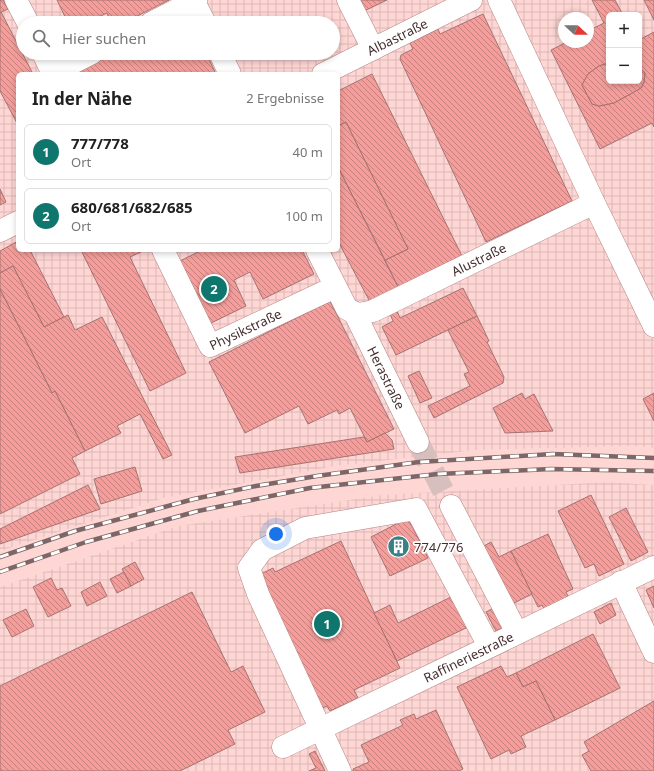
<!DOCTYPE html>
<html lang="de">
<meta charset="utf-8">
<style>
:root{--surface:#fff;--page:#f6f6f6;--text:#222;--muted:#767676;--line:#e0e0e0;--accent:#0f766e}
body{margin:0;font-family:"Noto Sans",sans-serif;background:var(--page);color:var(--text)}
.controls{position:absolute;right:12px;top:12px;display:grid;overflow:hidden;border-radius:6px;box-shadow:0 2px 6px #0003}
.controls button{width:36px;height:36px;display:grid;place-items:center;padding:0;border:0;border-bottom:1px solid var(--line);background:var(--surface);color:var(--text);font:20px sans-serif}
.compass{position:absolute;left:558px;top:12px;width:36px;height:36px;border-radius:50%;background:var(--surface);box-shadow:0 2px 6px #0003;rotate:112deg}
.you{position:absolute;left:276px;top:534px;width:14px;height:14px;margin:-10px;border:3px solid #fff;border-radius:50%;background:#1a73e8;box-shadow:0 0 0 6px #1a73e833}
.badge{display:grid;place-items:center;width:26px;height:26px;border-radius:50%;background:var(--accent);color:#fff;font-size:13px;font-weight:700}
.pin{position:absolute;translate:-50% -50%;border:2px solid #fff;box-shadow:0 1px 4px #0006}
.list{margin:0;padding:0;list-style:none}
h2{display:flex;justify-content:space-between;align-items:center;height:52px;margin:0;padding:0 16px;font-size:17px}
h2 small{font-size:13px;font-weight:400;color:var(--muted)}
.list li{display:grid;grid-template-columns:26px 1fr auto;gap:12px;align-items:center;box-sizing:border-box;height:56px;margin:0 8px 8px;padding:0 8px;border:1px solid var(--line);border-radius:6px}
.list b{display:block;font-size:15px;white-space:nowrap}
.list p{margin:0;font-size:13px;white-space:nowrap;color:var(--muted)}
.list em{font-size:13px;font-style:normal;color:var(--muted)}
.icon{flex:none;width:22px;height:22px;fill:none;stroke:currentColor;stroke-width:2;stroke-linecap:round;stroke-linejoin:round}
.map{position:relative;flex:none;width:654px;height:771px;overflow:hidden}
.search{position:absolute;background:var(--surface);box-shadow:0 2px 6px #0003;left:16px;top:16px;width:324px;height:44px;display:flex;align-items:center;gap:10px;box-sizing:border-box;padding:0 14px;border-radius:22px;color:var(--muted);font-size:15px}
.panel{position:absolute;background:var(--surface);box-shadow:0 2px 6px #0003;left:16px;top:72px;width:324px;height:180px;border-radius:6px}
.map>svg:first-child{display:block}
.built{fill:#fed6d4}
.industrial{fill:url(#industrial-grid);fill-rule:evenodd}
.building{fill:url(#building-back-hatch);stroke:#a67371}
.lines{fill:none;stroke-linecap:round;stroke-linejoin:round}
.minor-tunnel{stroke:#d7bfbe;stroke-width:22;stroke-dasharray:22 11;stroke-linecap:butt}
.minor-casing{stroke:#b88482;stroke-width:23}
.minor{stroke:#fff;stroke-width:22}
.rail-casing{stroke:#7d6766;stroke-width:4.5}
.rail{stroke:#fff;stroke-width:3;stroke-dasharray:9;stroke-linecap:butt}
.labels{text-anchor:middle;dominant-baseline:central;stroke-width:3.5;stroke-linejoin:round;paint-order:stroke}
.street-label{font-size:13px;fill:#452f2e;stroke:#fff}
.poi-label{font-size:13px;fill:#452f2e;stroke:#fff;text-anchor:start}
</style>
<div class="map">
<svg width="654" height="771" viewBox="0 0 654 771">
<defs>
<pattern id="industrial-grid" width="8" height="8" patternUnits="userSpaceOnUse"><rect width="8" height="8" fill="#fed6d4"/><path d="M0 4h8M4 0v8" fill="none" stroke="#dbb8b6"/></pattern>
<pattern id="building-back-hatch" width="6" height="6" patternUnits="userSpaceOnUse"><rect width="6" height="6" fill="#f49d9a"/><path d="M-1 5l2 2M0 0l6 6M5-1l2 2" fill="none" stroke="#c7807e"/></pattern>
</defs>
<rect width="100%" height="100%" fill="#fbe3e2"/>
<polygon class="built" points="635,446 654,448 654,485 610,482 178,526 0,587 0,551 164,498 336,466 476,450"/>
<g class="industrial">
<path d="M0 0H654V448L635 446 476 450 336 466 164 498 0 551ZM609 15H639V81H609ZM564 18H588V42H564ZM23 23H333V53H23ZM18 74H338V250H18Z"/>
<polygon points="610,482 654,485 654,771 0,771 0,587 178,526 383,495"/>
</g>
<g class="building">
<polygon points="0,0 3,0 8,9 1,12 33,74 18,74 18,125 0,91"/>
<polygon points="57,0 169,0 123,23 111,23 107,13 86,23 68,23"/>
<polygon points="351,0 387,0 358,14"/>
<polygon points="592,0 615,0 623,15 609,15 609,63 599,66 588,74 582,85 592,104 599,106 614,103 641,88 644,82 645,73 639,68 639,40 654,32 654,127 652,123 600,149 551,50 567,42 588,42 588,31 604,23"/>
<polygon points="644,0 654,0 654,20"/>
<polygon points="185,11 191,23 162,23"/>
<polygon points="483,14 572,201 486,242 400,59 401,55 413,49 410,43 438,29 440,34"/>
<polygon points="100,53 206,53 216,74 70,74"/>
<polygon points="609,63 609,81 639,81 639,68 645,73 644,82 641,88 614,103 599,106 592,104 582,85 588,74 599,66"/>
<polygon points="372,74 462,256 398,287 385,260 408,249 346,122 338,126 338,91"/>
<polygon points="346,122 408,249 385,260 338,167 338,126"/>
<polygon points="338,167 398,287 370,302 338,241"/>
<polygon points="0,189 6,202 0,205"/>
<polygon points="18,241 18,250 30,250 64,317 44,327 13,266 0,273 0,251"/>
<polygon points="81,250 142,250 143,251 130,257 186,373 150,391"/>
<polygon points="202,250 302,250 314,274 263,299 250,272 234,280 246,306 207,325 176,263"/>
<polygon points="13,266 44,327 68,315 75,330 102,317 172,455 163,459 140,414 117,426 121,433 85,451 55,391 52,393 0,289 0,273"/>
<polygon points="463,288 477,316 396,355 382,327 393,321 390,314 397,311 400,318"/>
<polygon points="0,289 52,393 55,391 85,451 72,458 80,474 0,514"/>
<polygon points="330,301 394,429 367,442 350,408 339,414 337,410 308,424 299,406 245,433 209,362"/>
<polygon points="477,316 489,341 487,342 504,377 503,383 434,418 428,406 470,386 464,374 469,372 448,330"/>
<polygon points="419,371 432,398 420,403 408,376"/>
<polygon points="522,393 525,399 534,394 553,431 505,433 493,408"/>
<polygon points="654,393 654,421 643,399"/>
<polygon points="385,433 392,440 394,449 240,473 235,457 364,437 367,442"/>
<polygon points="135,467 142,491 101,504 94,479"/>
<polygon points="88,485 100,509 0,544 0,529"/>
<polygon points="591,495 624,564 599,576 594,564 585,568 558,511"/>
<polygon points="626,508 648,552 631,561 609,517"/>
<polygon points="408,518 428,558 390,576 371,537"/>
<polygon points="548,534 573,589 566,592 569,598 544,609 542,605 538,607 511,551"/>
<polygon points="341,541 400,668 354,690 358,698 330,711 327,706 317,710 257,576 273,568 275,572"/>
<polygon points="491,542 499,557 511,551 532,594 510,605 482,547"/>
<polygon points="135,562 144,579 131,586 122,569"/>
<polygon points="124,572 131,586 117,593 110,579"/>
<polygon points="51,578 57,590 62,588 71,606 48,617 33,587"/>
<polygon points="100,582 107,596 87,606 81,592"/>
<polygon points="654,586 654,608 646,590"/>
<polygon points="192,592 231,672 243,666 265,712 228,730 235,744 180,771 0,771 0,686"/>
<polygon points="453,596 468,627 397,661 374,613 390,605 398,623"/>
<polygon points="611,603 616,615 600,624 594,612"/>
<polygon points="496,607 506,626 496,631 486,612"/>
<polygon points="26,609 34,626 12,637 3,620"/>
<polygon points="593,634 620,688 555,720 536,681 523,687 516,673"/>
<polygon points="501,666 507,677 516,673 523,687 536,681 555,720 521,736 526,747 511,754 509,750 491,759 457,687"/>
<polygon points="654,701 654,771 591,771 582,755 589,751 584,742"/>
<polygon points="436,710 463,769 459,771 353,771 353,769 369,762 361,745 403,725 400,720 414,714 416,719"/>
<polygon points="315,751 325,771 309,771 316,768 309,754"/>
</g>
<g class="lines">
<polyline class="minor-tunnel" points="418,442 451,506"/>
<defs>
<g id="minor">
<polyline points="16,0 28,23"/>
<polyline points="193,0 205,23"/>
<polyline points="348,0 373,49"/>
<polyline points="499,0 594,203 654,326"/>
<polyline points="151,23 196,0"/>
<polyline points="43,53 53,74"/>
<polyline points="220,53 230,74"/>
<polyline points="53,73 92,53"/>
<path id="s1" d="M323 74 471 0"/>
<polyline points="0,231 18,222"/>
<path id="s2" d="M163 250 210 346 335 287"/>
<path id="s3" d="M317 250 347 309C357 315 362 314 373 311L594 203"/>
<path id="s4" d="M355 314 418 442"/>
<polyline points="451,506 517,633"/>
<polyline points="621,582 654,652"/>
<path id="s5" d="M283 747 654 567"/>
<polyline points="340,771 258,594 249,568 262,550 305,528 416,509 489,646"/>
</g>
</defs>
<use href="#minor" class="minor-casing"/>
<use href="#minor" class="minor"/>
<defs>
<g id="rail">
<polyline points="0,557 75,531 194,499 256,486 317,476 419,462 553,454 654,458"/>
<polyline points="0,572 86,542 198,511 310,488 438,474 551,469 654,471"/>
</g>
</defs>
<use href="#rail" class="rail-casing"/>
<use href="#rail" class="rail"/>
</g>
<defs>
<symbol id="building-disc" viewBox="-11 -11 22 22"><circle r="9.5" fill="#388085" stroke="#fff"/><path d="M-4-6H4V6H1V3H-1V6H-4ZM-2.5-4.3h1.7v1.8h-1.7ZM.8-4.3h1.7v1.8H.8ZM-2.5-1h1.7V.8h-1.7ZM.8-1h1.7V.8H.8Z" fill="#fff"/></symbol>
</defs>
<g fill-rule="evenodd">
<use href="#building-disc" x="386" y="534" width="25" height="25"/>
</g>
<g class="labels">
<g class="street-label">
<text stroke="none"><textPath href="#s1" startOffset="83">Albastraße</textPath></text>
<text stroke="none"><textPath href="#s3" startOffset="211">Alustraße</textPath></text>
<text stroke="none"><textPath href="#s2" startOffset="146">Physikstraße</textPath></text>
<text stroke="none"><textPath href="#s4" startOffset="71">Herastraße</textPath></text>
<text stroke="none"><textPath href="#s5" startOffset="206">Raffineriestraße</textPath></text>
</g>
<g class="poi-label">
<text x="414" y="547">774/776</text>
</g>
</g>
</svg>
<div class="controls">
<button>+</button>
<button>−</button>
</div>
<svg class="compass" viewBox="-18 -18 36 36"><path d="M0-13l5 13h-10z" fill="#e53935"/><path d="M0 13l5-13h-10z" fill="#767676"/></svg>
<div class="you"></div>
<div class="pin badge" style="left:327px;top:624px">1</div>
<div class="pin badge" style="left:214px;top:289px">2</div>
<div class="search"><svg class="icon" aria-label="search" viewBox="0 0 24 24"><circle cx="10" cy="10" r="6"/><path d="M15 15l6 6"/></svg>Hier suchen</div>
<section class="panel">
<h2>In der Nähe<small>2 Ergebnisse</small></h2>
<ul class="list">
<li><span class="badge">1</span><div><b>777/778</b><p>Ort</p></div><em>40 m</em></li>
<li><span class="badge">2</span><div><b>680/681/682/685</b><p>Ort</p></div><em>100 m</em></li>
</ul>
</section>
</div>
